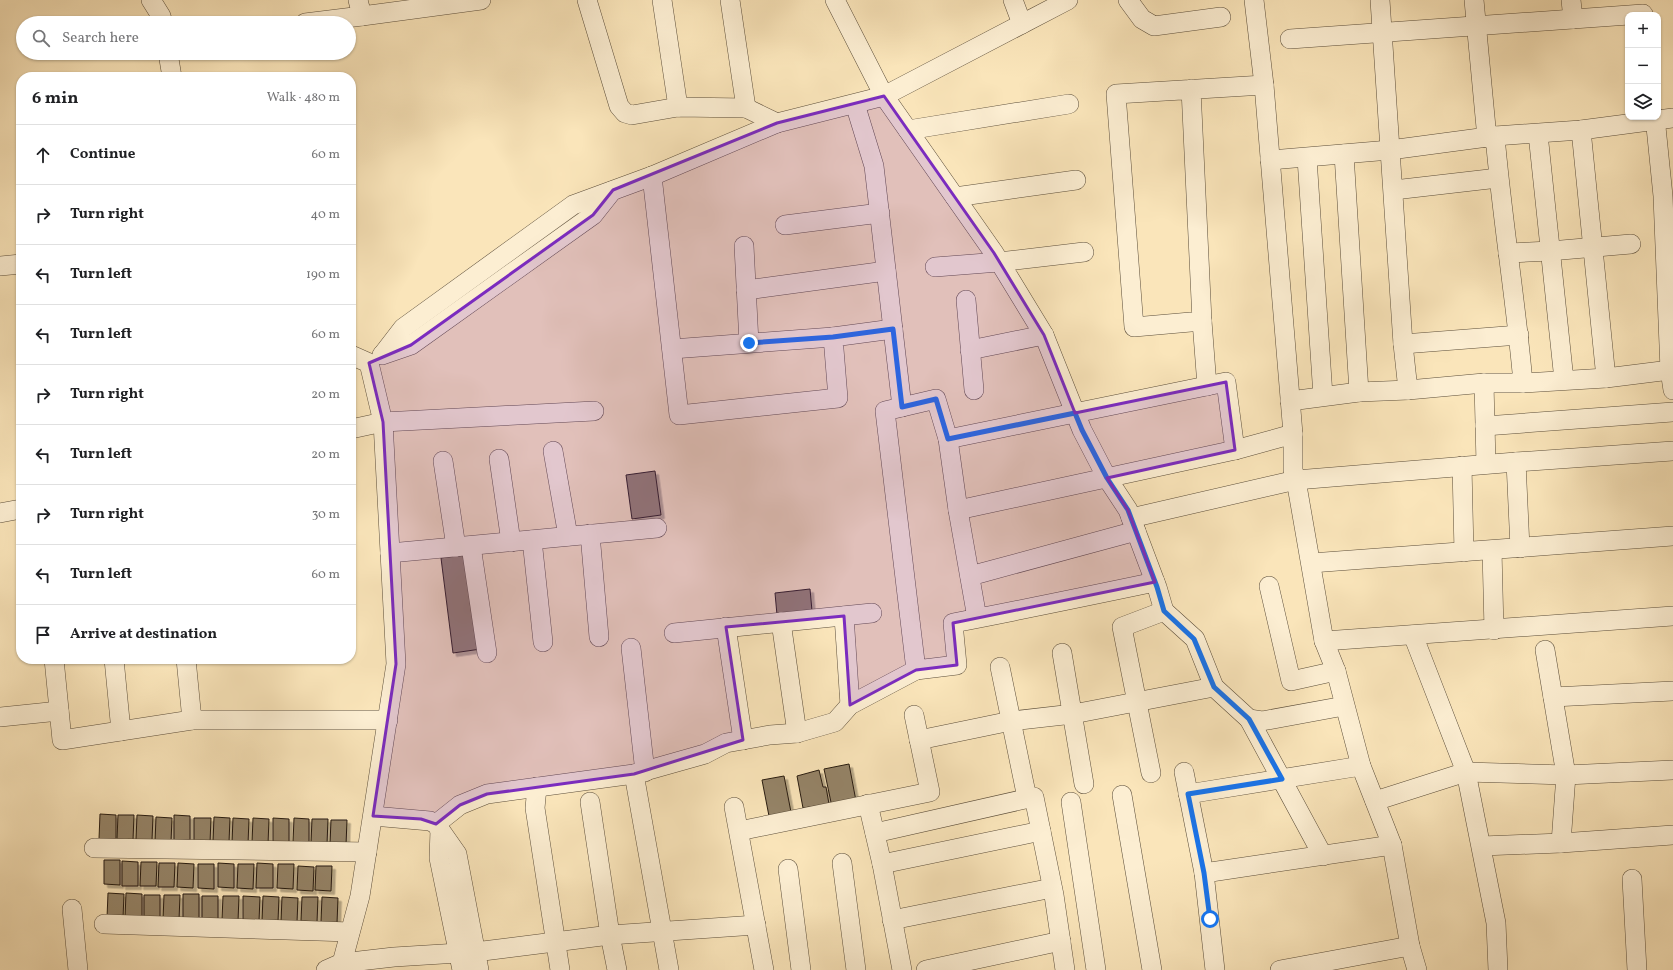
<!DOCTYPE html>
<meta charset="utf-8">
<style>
:root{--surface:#fff;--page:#f2f2f2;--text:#202124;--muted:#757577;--line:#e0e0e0}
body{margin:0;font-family:Vollkorn,serif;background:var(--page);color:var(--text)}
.controls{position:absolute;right:12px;top:12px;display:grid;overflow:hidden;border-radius:8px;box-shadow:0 1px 3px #0004}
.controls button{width:36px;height:36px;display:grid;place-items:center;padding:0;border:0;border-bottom:1px solid var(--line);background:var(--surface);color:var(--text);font:20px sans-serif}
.stop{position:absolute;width:12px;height:12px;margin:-9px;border:3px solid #1a73e8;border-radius:50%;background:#fff}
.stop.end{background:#1a73e8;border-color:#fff;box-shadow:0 1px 4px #0008}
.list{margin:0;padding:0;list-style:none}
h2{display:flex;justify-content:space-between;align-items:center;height:52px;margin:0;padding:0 16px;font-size:17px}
h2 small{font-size:13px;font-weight:400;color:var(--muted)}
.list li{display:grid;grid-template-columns:26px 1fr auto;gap:12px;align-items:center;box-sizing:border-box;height:60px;padding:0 16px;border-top:1px solid var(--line)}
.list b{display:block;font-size:15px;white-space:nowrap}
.list em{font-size:13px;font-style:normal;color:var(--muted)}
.icon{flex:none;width:22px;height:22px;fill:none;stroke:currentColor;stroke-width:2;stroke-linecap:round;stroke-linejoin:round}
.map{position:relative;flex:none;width:1673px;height:970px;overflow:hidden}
.search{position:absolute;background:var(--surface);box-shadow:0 1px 3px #0004;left:16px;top:16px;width:340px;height:44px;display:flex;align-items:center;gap:10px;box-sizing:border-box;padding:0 14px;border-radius:22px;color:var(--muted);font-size:15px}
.panel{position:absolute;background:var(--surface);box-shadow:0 1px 3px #0004;left:16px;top:72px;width:340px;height:592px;border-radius:16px}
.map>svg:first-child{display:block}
.building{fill:#958468;stroke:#271b10;filter:url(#shadow)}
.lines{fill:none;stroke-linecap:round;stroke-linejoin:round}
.minor-casing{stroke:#5c4e3a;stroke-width:20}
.minor{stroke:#fceed2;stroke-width:19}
.route{stroke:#1a73e8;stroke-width:5}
.marked{fill:#7b2cbf;fill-opacity:0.2;stroke:#7b2cbf;stroke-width:3;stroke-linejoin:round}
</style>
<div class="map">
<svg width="1673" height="970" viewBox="0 0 1673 970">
<defs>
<filter id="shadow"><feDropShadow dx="3.5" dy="3.5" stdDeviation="0" flood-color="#0004"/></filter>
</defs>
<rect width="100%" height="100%" fill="#fae5ba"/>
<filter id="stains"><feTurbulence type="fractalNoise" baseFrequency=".005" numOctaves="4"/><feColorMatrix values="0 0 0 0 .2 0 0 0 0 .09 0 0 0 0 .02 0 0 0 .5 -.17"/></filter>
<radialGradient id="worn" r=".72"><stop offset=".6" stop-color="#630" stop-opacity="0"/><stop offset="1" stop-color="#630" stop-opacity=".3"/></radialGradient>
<g class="building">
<polygon points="655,471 661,515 632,519 626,475"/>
<polygon points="21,546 21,563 17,547"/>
<polygon points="468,554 481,649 453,653 441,558"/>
<polygon points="810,589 812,611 777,615 775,593"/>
<polygon points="849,764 856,801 832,807 824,769"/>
<polygon points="819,770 823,787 826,787 829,804 803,808 797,776"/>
<polygon points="784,776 791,812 769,816 762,780"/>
<polygon points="100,814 116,815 116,839 99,839"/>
<polygon points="118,815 134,815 133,840 117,839"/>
<polygon points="137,815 153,816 152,840 136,840"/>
<polygon points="174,815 190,816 190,840 174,840"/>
<polygon points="156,817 172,818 171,842 155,842"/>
<polygon points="214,817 230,818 229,842 213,842"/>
<polygon points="194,818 211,818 210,843 194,843"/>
<polygon points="233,818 249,819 248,844 232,843"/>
<polygon points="253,818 269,819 268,844 252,843"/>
<polygon points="273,818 289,819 289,844 273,843"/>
<polygon points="294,818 309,819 309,843 293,843"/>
<polygon points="312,819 328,819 327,844 311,843"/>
<polygon points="331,820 347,820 346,845 330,844"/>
<polygon points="104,860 120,860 120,885 104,884"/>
<polygon points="122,861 138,862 138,886 122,886"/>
<polygon points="141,862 157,862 156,886 140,886"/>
<polygon points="159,863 175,863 174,887 158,887"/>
<polygon points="178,863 194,864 193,888 177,887"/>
<polygon points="218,863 234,864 234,888 218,887"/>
<polygon points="257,863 273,864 273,888 256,888"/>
<polygon points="198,864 214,864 214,889 198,888"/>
<polygon points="238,864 254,864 253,889 237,888"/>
<polygon points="278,864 294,864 293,889 277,888"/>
<polygon points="298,866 314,867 313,891 297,890"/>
<polygon points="316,866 332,866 331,891 315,890"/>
<polygon points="108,893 124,894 123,918 107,918"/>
<polygon points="126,893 142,894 142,918 125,918"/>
<polygon points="183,894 199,894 199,919 183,918"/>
<polygon points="144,895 160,895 160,920 144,919"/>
<polygon points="164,895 180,895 179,920 163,920"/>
<polygon points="202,896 218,896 218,921 202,920"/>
<polygon points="223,896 239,896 238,921 222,920"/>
<polygon points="243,896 260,897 259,921 243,921"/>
<polygon points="263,896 279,897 278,921 262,921"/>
<polygon points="282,897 298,898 297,922 281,922"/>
<polygon points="302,897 318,897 317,922 301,921"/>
<polygon points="322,897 338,898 337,923 321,922"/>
</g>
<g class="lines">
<defs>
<g id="minor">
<polyline points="151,0 161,16 163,23"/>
<polyline points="358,0 362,16 481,0"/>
<polyline points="587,0 619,106 625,113 632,115 678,107 746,108 777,123"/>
<polyline points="662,0 678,107"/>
<polyline points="730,0 746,108"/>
<polyline points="835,0 884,96 994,253 1044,335 1082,430 1107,478 1128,510 1157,587 1164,611"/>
<polyline points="1013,0 1022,24"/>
<polyline points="1128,0 1142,19 1154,26 1221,17"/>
<polyline points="1254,0 1264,85 1293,434 1293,470 1296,480 1324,641 1336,671 1361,766 1392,845 1410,946 1417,970"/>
<polyline points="1380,0 1403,344 1408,390"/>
<polyline points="1474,0 1487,138"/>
<polyline points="1571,0 1573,19"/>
<polyline points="305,23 362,16"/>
<polyline points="1290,39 1643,14"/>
<polyline points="168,53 172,77"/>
<polyline points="1191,89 1202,321 1134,327 1116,94 1264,85"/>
<polyline points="855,104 874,166 902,407"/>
<polyline points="1655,117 1663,196 1670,370 1673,390"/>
<polyline points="908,130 1069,104"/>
<polyline points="1581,130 1606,378"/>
<polyline points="1538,134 1564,380"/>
<path d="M1495 136C1502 219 1516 301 1523 383"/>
<polyline points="1344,154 1359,392"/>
<polyline points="1307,158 1323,396"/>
<polyline points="1270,160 1390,150 1495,136 1581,130 1673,118"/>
<polyline points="652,176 679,415 838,398 833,337 893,329"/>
<polyline points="1394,190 1498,178"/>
<polyline points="955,197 1076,180"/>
<polyline points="785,225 880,213"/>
<polyline points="744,246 749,343"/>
<polyline points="1508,253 1550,251 1631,244"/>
<polyline points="0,266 21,264"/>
<polyline points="935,267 999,262 1084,252"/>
<polyline points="746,290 886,271"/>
<polyline points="966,300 974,390"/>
<polyline points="1202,321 1207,386"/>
<polyline points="1403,344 1519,335"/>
<polyline points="672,349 833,337"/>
<polyline points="970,350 1044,335"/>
<polyline points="383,354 403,328 573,205 652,176 777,123 884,96 1068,0"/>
<polyline points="382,355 411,345 593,215 612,191"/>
<polyline points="1484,383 1486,464"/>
<polyline points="1290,401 1359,392 1408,390 1484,383 1523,383 1606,378 1670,370"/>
<polyline points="1485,426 1673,412"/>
<polyline points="351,429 383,422 594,411"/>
<polyline points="948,439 1226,382 1235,450"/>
<polyline points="553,451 568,536"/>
<polyline points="499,459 511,542"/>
<polyline points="443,461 456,547"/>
<polyline points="1516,462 1520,548"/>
<polyline points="1462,466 1464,552"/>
<polyline points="958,510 1235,450 1293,434"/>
<polyline points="0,513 21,509"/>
<polyline points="1131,518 1296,480 1516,462 1673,451"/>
<polyline points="590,534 599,637"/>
<polyline points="532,540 543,642"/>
<polyline points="471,546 487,653"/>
<polyline points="1492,550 1494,630"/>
<polyline points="390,553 657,528"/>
<polyline points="1311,563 1673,536"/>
<polyline points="970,576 1136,531"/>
<polyline points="1269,586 1291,681 1336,671"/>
<polyline points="844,616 850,705"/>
<path d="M977 618 958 510 948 439 936 399 885 411 916 670 957 665 953 623C1021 610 1088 596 1155 582"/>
<polyline points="781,622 797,733"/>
<polyline points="726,627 743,740"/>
<polyline points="674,633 872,613"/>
<polyline points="1413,635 1466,772 1496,923 1498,970"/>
<polyline points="1324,641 1673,616"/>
<polyline points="631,648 645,772"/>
<polyline points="1545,650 1566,775 1561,843"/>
<polyline points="1062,653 1084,784"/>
<polyline points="54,659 62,740 192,720 388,720"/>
<polyline points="114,659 121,731"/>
<polyline points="186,659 192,720"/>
<polyline points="1000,667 1027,798"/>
<polyline points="1553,697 1673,691"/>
<polyline points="0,717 59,711"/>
<polyline points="1249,719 1323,856"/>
<polyline points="919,740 1011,721 1073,714 1214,687 1249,719 1262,721 1344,706"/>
<polyline points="1184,772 1204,873 1215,970"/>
<polyline points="1151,773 1122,627 1164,611 1195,639 1214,687"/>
<polyline points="634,774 669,970"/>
<polyline points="537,787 535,808 560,970"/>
<polyline points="1188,794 1361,766"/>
<polyline points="1122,795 1152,970"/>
<polyline points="1375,801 1466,772 1566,775 1673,770"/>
<polyline points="590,802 610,935 617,970"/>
<polyline points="1071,802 1096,970"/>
<polyline points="868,804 882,864 902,970"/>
<polyline points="734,807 764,970"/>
<polyline points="373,816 430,821 436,824 457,854 479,970"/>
<polyline points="436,824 460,805 487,794 634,774 705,754 726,743 770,735 797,733 835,722 850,705 916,670"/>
<polyline points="440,830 439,858 462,970"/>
<polyline points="739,831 930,792 914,715"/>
<polyline points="875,833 1034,797 1054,895 1065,970"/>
<polyline points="1482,846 1561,843 1673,835"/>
<polyline points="94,848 367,852"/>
<polyline points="842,863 856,970"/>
<polyline points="882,864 1041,831"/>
<polyline points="788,869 801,970"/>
<polyline points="1204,873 1392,845"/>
<polyline points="1632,879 1637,970"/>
<polyline points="72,909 78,970"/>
<polyline points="892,920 1052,888"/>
<polyline points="104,924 350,932"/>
<polyline points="342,963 360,896 396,664 383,422 369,363 351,355"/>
<polyline points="326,970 342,963 394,957 475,952 610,935 756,925"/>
<polyline points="926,970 1061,941"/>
<polyline points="1280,970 1410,946"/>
</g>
</defs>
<use href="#minor" class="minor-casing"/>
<use href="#minor" class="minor"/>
</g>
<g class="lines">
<polyline class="route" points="749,343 833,337 893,329 902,407 936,399 948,439 1075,413 1082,430 1107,478 1128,510 1157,587 1164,611 1194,639 1214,687 1249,719 1282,779 1188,794 1204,873 1210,919"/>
</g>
<path class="marked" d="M884 96 994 253 1044 335 1075 413 1226 382 1235 450 1107 478 1128 510 1155 582 953 623 957 665 916 670 850 705 844 616 726 627 743 740 634 774 487 794 460 805 436 824 421 819 373 816 396 664 383 422 369 363 411 345 593 215 613 190 777 123Z"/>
<rect width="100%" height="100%" filter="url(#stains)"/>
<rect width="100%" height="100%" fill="url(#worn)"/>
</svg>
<div class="controls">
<button>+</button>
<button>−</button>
<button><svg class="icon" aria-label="layers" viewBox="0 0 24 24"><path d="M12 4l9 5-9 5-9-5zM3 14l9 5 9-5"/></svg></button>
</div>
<div class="stop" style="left:1210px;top:919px"></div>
<div class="stop end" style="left:749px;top:343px"></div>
<div class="search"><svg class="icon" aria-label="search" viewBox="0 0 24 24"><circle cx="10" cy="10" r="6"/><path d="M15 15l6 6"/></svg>Search here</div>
<section class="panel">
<h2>6 min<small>Walk · 480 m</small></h2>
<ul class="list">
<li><svg class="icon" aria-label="ahead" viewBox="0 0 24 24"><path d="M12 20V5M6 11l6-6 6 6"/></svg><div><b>Continue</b></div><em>60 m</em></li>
<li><svg class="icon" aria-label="right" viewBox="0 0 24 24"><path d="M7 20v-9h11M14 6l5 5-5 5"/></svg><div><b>Turn right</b></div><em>40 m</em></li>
<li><svg class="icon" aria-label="left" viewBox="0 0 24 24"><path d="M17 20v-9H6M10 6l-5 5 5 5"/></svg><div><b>Turn left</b></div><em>190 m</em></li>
<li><svg class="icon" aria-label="left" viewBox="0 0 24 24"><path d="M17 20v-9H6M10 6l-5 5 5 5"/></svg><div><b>Turn left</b></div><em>60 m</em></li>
<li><svg class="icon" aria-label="right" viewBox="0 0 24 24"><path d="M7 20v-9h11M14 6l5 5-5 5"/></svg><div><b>Turn right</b></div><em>20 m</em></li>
<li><svg class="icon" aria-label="left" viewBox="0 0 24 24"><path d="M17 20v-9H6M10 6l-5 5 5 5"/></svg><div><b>Turn left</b></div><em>20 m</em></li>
<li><svg class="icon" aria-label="right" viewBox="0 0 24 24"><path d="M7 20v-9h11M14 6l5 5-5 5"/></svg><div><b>Turn right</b></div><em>30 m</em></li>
<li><svg class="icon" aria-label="left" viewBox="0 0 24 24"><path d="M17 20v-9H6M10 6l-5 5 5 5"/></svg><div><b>Turn left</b></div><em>60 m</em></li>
<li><svg class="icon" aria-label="arrive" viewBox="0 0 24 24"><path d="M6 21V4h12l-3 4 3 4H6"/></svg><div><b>Arrive at destination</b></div></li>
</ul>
</section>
</div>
